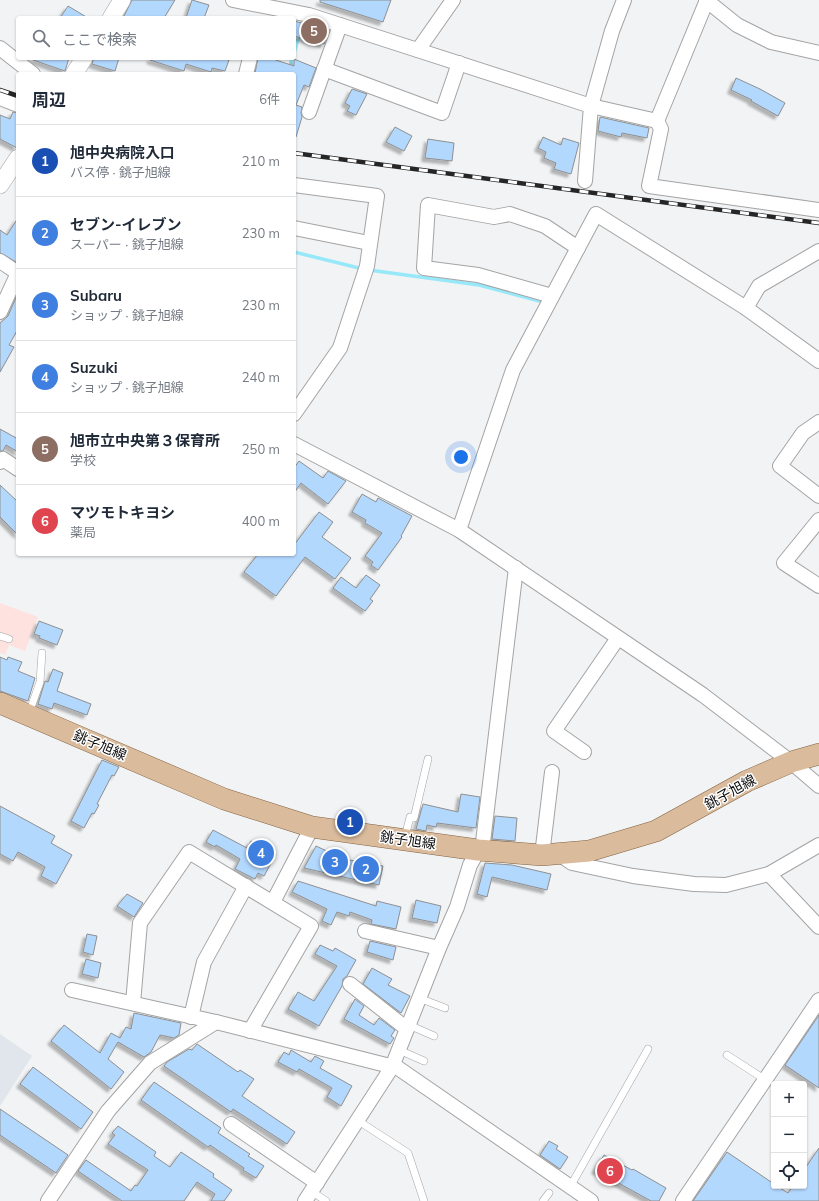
<!DOCTYPE html>
<html lang="ja">
<meta charset="utf-8">
<style>
:root{--surface:#fff;--page:#f6f6f7;--text:#1f2937;--muted:#747a83;--line:#e0e1e3;--accent:#0f766e}
body{margin:0;font-family:Mulish,"Noto Sans JP",sans-serif;background:var(--page);color:var(--text)}
.controls{position:absolute;right:12px;bottom:12px;display:grid;overflow:hidden;border-radius:4px;box-shadow:0 1px 3px #0004}
.controls button{width:36px;height:36px;display:grid;place-items:center;padding:0;border:0;border-bottom:1px solid var(--line);background:var(--surface);color:var(--text);font:20px sans-serif}
.you{position:absolute;left:461px;top:457px;width:14px;height:14px;margin:-10px;border:3px solid #fff;border-radius:50%;background:#1a73e8;box-shadow:0 0 0 6px #1a73e833}
.badge{display:grid;place-items:center;width:26px;height:26px;border-radius:50%;background:var(--accent);color:#fff;font-size:13px;font-weight:700}
.pin{position:absolute;translate:-50% -50%;border:2px solid #fff;box-shadow:0 1px 4px #0006}
.list{margin:0;padding:0;list-style:none}
h2{display:flex;justify-content:space-between;align-items:center;height:52px;margin:0;padding:0 16px;font-size:17px}
h2 small{font-size:13px;font-weight:400;color:var(--muted)}
.list li{display:grid;grid-template-columns:26px 1fr auto;gap:12px;align-items:center;box-sizing:border-box;height:72px;padding:0 16px;border-top:1px solid var(--line)}
.list b{display:block;font-size:15px;white-space:nowrap}
.list p{margin:0;font-size:13px;white-space:nowrap;color:var(--muted)}
.list em{font-size:13px;font-style:normal;color:var(--muted)}
.icon{flex:none;width:22px;height:22px;fill:none;stroke:currentColor;stroke-width:2;stroke-linecap:round;stroke-linejoin:round}
.map{position:relative;flex:none;width:819px;height:1201px;overflow:hidden}
.search{position:absolute;background:var(--surface);box-shadow:0 1px 3px #0004;left:16px;top:16px;width:280px;height:44px;display:flex;align-items:center;gap:10px;box-sizing:border-box;padding:0 14px;border-radius:4px;color:var(--muted);font-size:15px}
.panel{position:absolute;background:var(--surface);box-shadow:0 1px 3px #0004;left:16px;top:72px;width:280px;height:484px;border-radius:4px}
.map>svg:first-child{display:block}
.built{fill:#e0e6ec}
.industrial{fill:#fde2e0}
.lines{fill:none;stroke-linecap:round;stroke-linejoin:round}
.stream{stroke:#97e8f8;stroke-width:3.5}
.building{fill:#b3d8fe;stroke:#8e8f90;filter:url(#shadow)}
.service-casing{stroke:#a4a4a5;stroke-width:8}
.minor-casing{stroke:#a4a4a5;stroke-width:16}
.tertiary-casing{stroke:#a4a4a5;stroke-width:18}
.primary-casing{stroke:#826241;stroke-width:22}
.service{stroke:#fff;stroke-width:7}
.minor{stroke:#fff;stroke-width:14}
.tertiary{stroke:#fff;stroke-width:17}
.primary{stroke:#dabc9d;stroke-width:21}
.rail-casing{stroke:#262627;stroke-width:4.5}
.rail{stroke:#fff;stroke-width:3;stroke-dasharray:9;stroke-linecap:butt}
.labels{text-anchor:middle;dominant-baseline:central;stroke-width:3;stroke-linejoin:round;paint-order:stroke}
.street-label{font-size:14px;fill:#0d0d0e;stroke:#fff}
</style>
<div class="map">
<svg width="819" height="1201" viewBox="0 0 819 1201">
<defs>
<filter id="shadow"><feDropShadow dx="-3.5" dy="3.5" stdDeviation="1" flood-color="#0004"/></filter>
</defs>
<rect width="100%" height="100%" fill="#f2f3f4"/>
<polygon class="built" points="0,1034 32,1056 0,1106"/>
<polygon class="industrial" points="0,603 38,617 25,651 9,645 5,655 0,653"/>
<g class="lines">
<g class="stream">
<polyline points="294,53 300,33"/>
<polyline points="288,74 292,58"/>
<polyline points="294,252 363,269"/>
<polyline points="369,270 479,285 543,302"/>
</g>
</g>
<g class="building">
<polygon points="132,0 175,0 164,18 123,18"/>
<polygon points="192,0 209,5 204,18 186,18"/>
<polygon points="320,0 391,0 383,22 320,2"/>
<polygon points="68,6 88,18 60,18"/>
<polygon points="294,21 329,30 324,44 294,36"/>
<polygon points="33,58 69,58 65,71 33,60"/>
<polygon points="94,58 119,58 115,71 92,64"/>
<polygon points="151,58 222,58 229,60 225,71 212,68 211,72 186,64 184,71 150,60"/>
<polygon points="258,58 270,58 294,66 294,59 316,68 309,87 304,85 296,105 302,107 301,113 302,117 296,137 294,137 294,74 255,73"/>
<polygon points="736,78 760,89 785,103 778,116 751,101 752,100 731,90"/>
<polygon points="352,89 367,94 356,115 347,111 350,106 345,103"/>
<polygon points="13,112 18,113 17,148 0,139 0,115 10,119"/>
<polygon points="600,117 649,128 647,138 622,133 621,137 598,131"/>
<polygon points="395,127 412,136 404,151 386,142"/>
<polygon points="543,137 561,145 563,138 579,143 571,174 554,169 556,163 544,158 546,152 538,148"/>
<polygon points="428,139 454,143 452,161 425,158"/>
<polygon points="18,218 18,263 0,253 0,230 7,235"/>
<polygon points="18,293 18,329 9,345 14,347 0,372 0,323 8,316"/>
<polygon points="0,429 18,439 18,452 6,445 3,451 0,451"/>
<polygon points="299,461 323,478 328,471 346,481 328,504 301,483 294,493 294,468"/>
<polygon points="0,485 18,502 18,535 0,517"/>
<polygon points="362,494 376,502 378,498 412,516 401,536 402,537 378,570 371,565 373,562 365,556 382,533 365,523 366,520 352,512"/>
<polygon points="319,512 333,522 322,537 351,558 335,579 305,557 276,596 244,572 258,554 294,554 294,545"/>
<polygon points="366,575 380,585 370,599 373,601 365,611 333,588 341,577 356,588"/>
<polygon points="39,621 63,630 57,645 39,638 40,636 34,634"/>
<polygon points="0,657 7,660 8,657 22,662 18,671 35,678 28,701 0,691"/>
<polygon points="53,669 63,673 57,691 91,704 87,715 54,703 52,709 38,704 45,681 48,682"/>
<polygon points="102,760 119,767 114,776 112,775 97,804 99,805 94,814 92,813 84,828 71,821"/>
<polygon points="461,794 480,797 476,828 437,823 436,827 427,825 426,831 416,829 423,804 458,812"/>
<polygon points="0,806 55,836 51,843 72,855 56,884 41,876 45,867 18,852 13,861 0,854"/>
<polygon points="495,816 517,818 515,841 492,839"/>
<polygon points="213,830 247,848 251,841 276,854 264,876 258,873 255,879 235,869 240,859 216,845 215,847 206,842"/>
<polygon points="316,846 344,859 383,866 379,885 304,868"/>
<polygon points="485,863 512,865 551,874 547,890 492,877 487,897 477,894"/>
<polygon points="298,881 376,906 377,901 401,907 396,929 371,924 372,920 350,912 349,916 337,912 331,925 322,921 327,909 292,892"/>
<polygon points="127,894 143,903 134,917 117,906"/>
<polygon points="416,900 441,906 437,923 412,918"/>
<polygon points="87,934 97,936 93,955 83,952"/>
<polygon points="370,941 396,947 393,960 367,952"/>
<polygon points="320,945 333,951 335,948 356,960 347,976 343,979 342,986 319,1026 288,1009 298,992 314,1001 337,966 315,954"/>
<polygon points="86,959 101,963 98,978 82,974"/>
<polygon points="372,968 392,979 388,985 410,996 401,1013 363,984"/>
<polygon points="355,999 364,1006 359,1015 374,1025 379,1018 395,1030 391,1036 394,1038 390,1044 344,1019"/>
<polygon points="134,1013 181,1023 179,1035 174,1038 160,1035 151,1052 144,1057 118,1042 108,1059 124,1072 111,1089 51,1041 64,1025 100,1053 111,1033 120,1038 126,1027 131,1029"/>
<polygon points="819,1015 819,1088 785,1065"/>
<polygon points="197,1044 238,1072 240,1070 254,1079 242,1096 295,1132 287,1144 233,1109 231,1112 164,1066 167,1062 189,1049 192,1050"/>
<polygon points="291,1050 311,1062 315,1056 324,1061 320,1068 352,1086 341,1106 327,1097 332,1088 299,1069 297,1072 278,1062 284,1052 289,1055"/>
<polygon points="33,1067 93,1112 81,1129 20,1084"/>
<polygon points="154,1082 221,1128 218,1133 250,1154 248,1156 264,1166 256,1178 243,1170 244,1168 229,1158 210,1145 208,1147 141,1100"/>
<polygon points="0,1109 68,1155 56,1173 0,1135"/>
<polygon points="118,1126 156,1152 154,1156 170,1167 181,1152 214,1174 213,1177 232,1190 224,1201 211,1201 215,1194 197,1182 184,1201 122,1201 78,1171 86,1160 131,1191 135,1185 137,1186 148,1170 108,1144 115,1135 112,1133"/>
<polygon points="549,1141 558,1146 556,1149 568,1157 560,1169 540,1155"/>
<polygon points="819,1148 819,1201 693,1201 727,1152 774,1184 774,1186 777,1186 788,1193 793,1186 804,1186 804,1170"/>
<polygon points="604,1155 632,1170 633,1169 666,1188 659,1201 651,1201 595,1170"/>
</g>
<g class="lines">
<defs>
<g id="service">
<polyline points="0,636 9,639"/>
<polyline points="29,713 40,682 42,653"/>
<polyline points="405,837 410,817 414,818 428,759"/>
<polyline points="419,998 445,1008"/>
<polyline points="409,1025 434,1036"/>
<polyline points="399,1050 424,1061"/>
<polyline points="727,1055 764,1079"/>
<polyline points="357,1120 408,1153 424,1201"/>
<polyline points="570,1187 648,1049"/>
<polyline points="311,1191 326,1201"/>
<polyline points="543,1201 549,1193"/>
</g>
<g id="minor">
<polyline points="233,0 309,15 591,106 657,121 707,0"/>
<polyline points="706,0 737,25 771,42 819,53"/>
<polyline points="0,48 33,74"/>
<polyline points="418,50 453,0"/>
<polyline points="324,69 442,113 459,63"/>
<polyline points="246,74 250,58"/>
<polyline points="0,98 18,105"/>
<polyline points="309,112 340,25"/>
<polyline points="657,121 661,129 649,186 819,210"/>
<polyline points="585,181 591,106 612,31 624,0"/>
<polyline points="294,185 377,196 367,266 340,348 294,414"/>
<polyline points="294,228 369,243"/>
<polyline points="0,261 18,273"/>
<polyline points="552,296 478,275 424,268 428,205 494,217 510,214 545,226 578,248"/>
<polyline points="746,308 759,286 819,251"/>
<polyline points="0,312 18,273"/>
<polyline points="819,422 803,433 780,466 819,496"/>
<polyline points="294,444 459,530 703,695 791,762 819,786"/>
<polyline points="0,462 3,459 18,469"/>
<polyline points="819,520 784,563 819,586"/>
<polyline points="459,530 513,370 596,214 746,308 819,361"/>
<polyline points="584,752 554,731 618,638"/>
<polyline points="819,845 769,874 819,927"/>
<polyline points="559,854 572,863 633,876 694,884 726,885 769,874"/>
<polyline points="542,855 552,772"/>
<polyline points="273,902 312,827"/>
<polyline points="365,931 439,948"/>
<polyline points="350,984 407,1029"/>
<polyline points="72,990 216,1022 398,1068 591,1201"/>
<polyline points="133,1003 140,923 189,852 311,926 250,1031"/>
<polyline points="191,1017 204,962 246,886"/>
<polyline points="231,1124 317,1183"/>
<polyline points="48,1201 108,1111 150,1063 216,1022"/>
<polyline points="305,1201 392,1067 439,948 457,907 470,865 483,842 516,568"/>
<polyline points="683,1201 819,1000"/>
</g>
<g id="tertiary">
<polyline points="111,18 122,0"/>
<polyline points="74,74 84,58"/>
<polyline points="0,185 18,158"/>
</g>
<polyline id="primary" points="0,703 224,799 312,827 478,850 542,855 589,851 656,831 747,781 791,762 819,754"/>
</defs>
<use href="#service" class="service-casing"/>
<use href="#minor" class="minor-casing"/>
<use href="#tertiary" class="tertiary-casing"/>
<use href="#primary" class="primary-casing"/>
<use href="#service" class="service"/>
<use href="#minor" class="minor"/>
<use href="#tertiary" class="tertiary"/>
<use href="#primary" class="primary"/>
<defs>
<g id="rail">
<polyline points="0,90 18,96"/>
<polyline points="294,153 819,223"/>
</g>
</defs>
<use href="#rail" class="rail-casing"/>
<use href="#rail" class="rail"/>
</g>
<g class="labels">
<g class="street-label">
<text transform="translate(100 745) rotate(23)">銚子旭線</text>
<text transform="translate(730 792) rotate(-29)">銚子旭線</text>
<text transform="translate(408 840) rotate(8)">銚子旭線</text>
</g>
</g>
</svg>
<div class="controls">
<button>+</button>
<button>−</button>
<button><svg class="icon" aria-label="locate" viewBox="0 0 24 24"><circle cx="12" cy="12" r="6"/><path d="M12 2v4M12 18v4M2 12h4M18 12h4"/></svg></button>
</div>
<div class="you"></div>
<div class="pin badge" style="left:350px;top:822px;background:#1a4fb4">1</div>
<div class="pin badge" style="left:366px;top:869px;background:#3f7fe0">2</div>
<div class="pin badge" style="left:335px;top:862px;background:#3f7fe0">3</div>
<div class="pin badge" style="left:261px;top:853px;background:#3f7fe0">4</div>
<div class="pin badge" style="left:314px;top:31px;background:#8d6e63">5</div>
<div class="pin badge" style="left:610px;top:1171px;background:#e0444e">6</div>
<div class="search"><svg class="icon" aria-label="search" viewBox="0 0 24 24"><circle cx="10" cy="10" r="6"/><path d="M15 15l6 6"/></svg>ここで検索</div>
<section class="panel">
<h2>周辺<small>6件</small></h2>
<ul class="list">
<li><span class="badge" style="background:#1a4fb4">1</span><div><b>旭中央病院入口</b><p>バス停 · 銚子旭線</p></div><em>210 m</em></li>
<li><span class="badge" style="background:#3f7fe0">2</span><div><b>セブン-イレブン</b><p>スーパー · 銚子旭線</p></div><em>230 m</em></li>
<li><span class="badge" style="background:#3f7fe0">3</span><div><b>Subaru</b><p>ショップ · 銚子旭線</p></div><em>230 m</em></li>
<li><span class="badge" style="background:#3f7fe0">4</span><div><b>Suzuki</b><p>ショップ · 銚子旭線</p></div><em>240 m</em></li>
<li><span class="badge" style="background:#8d6e63">5</span><div><b>旭市立中央第３保育所</b><p>学校</p></div><em>250 m</em></li>
<li><span class="badge" style="background:#e0444e">6</span><div><b>マツモトキヨシ</b><p>薬局</p></div><em>400 m</em></li>
</ul>
</section>
</div>
